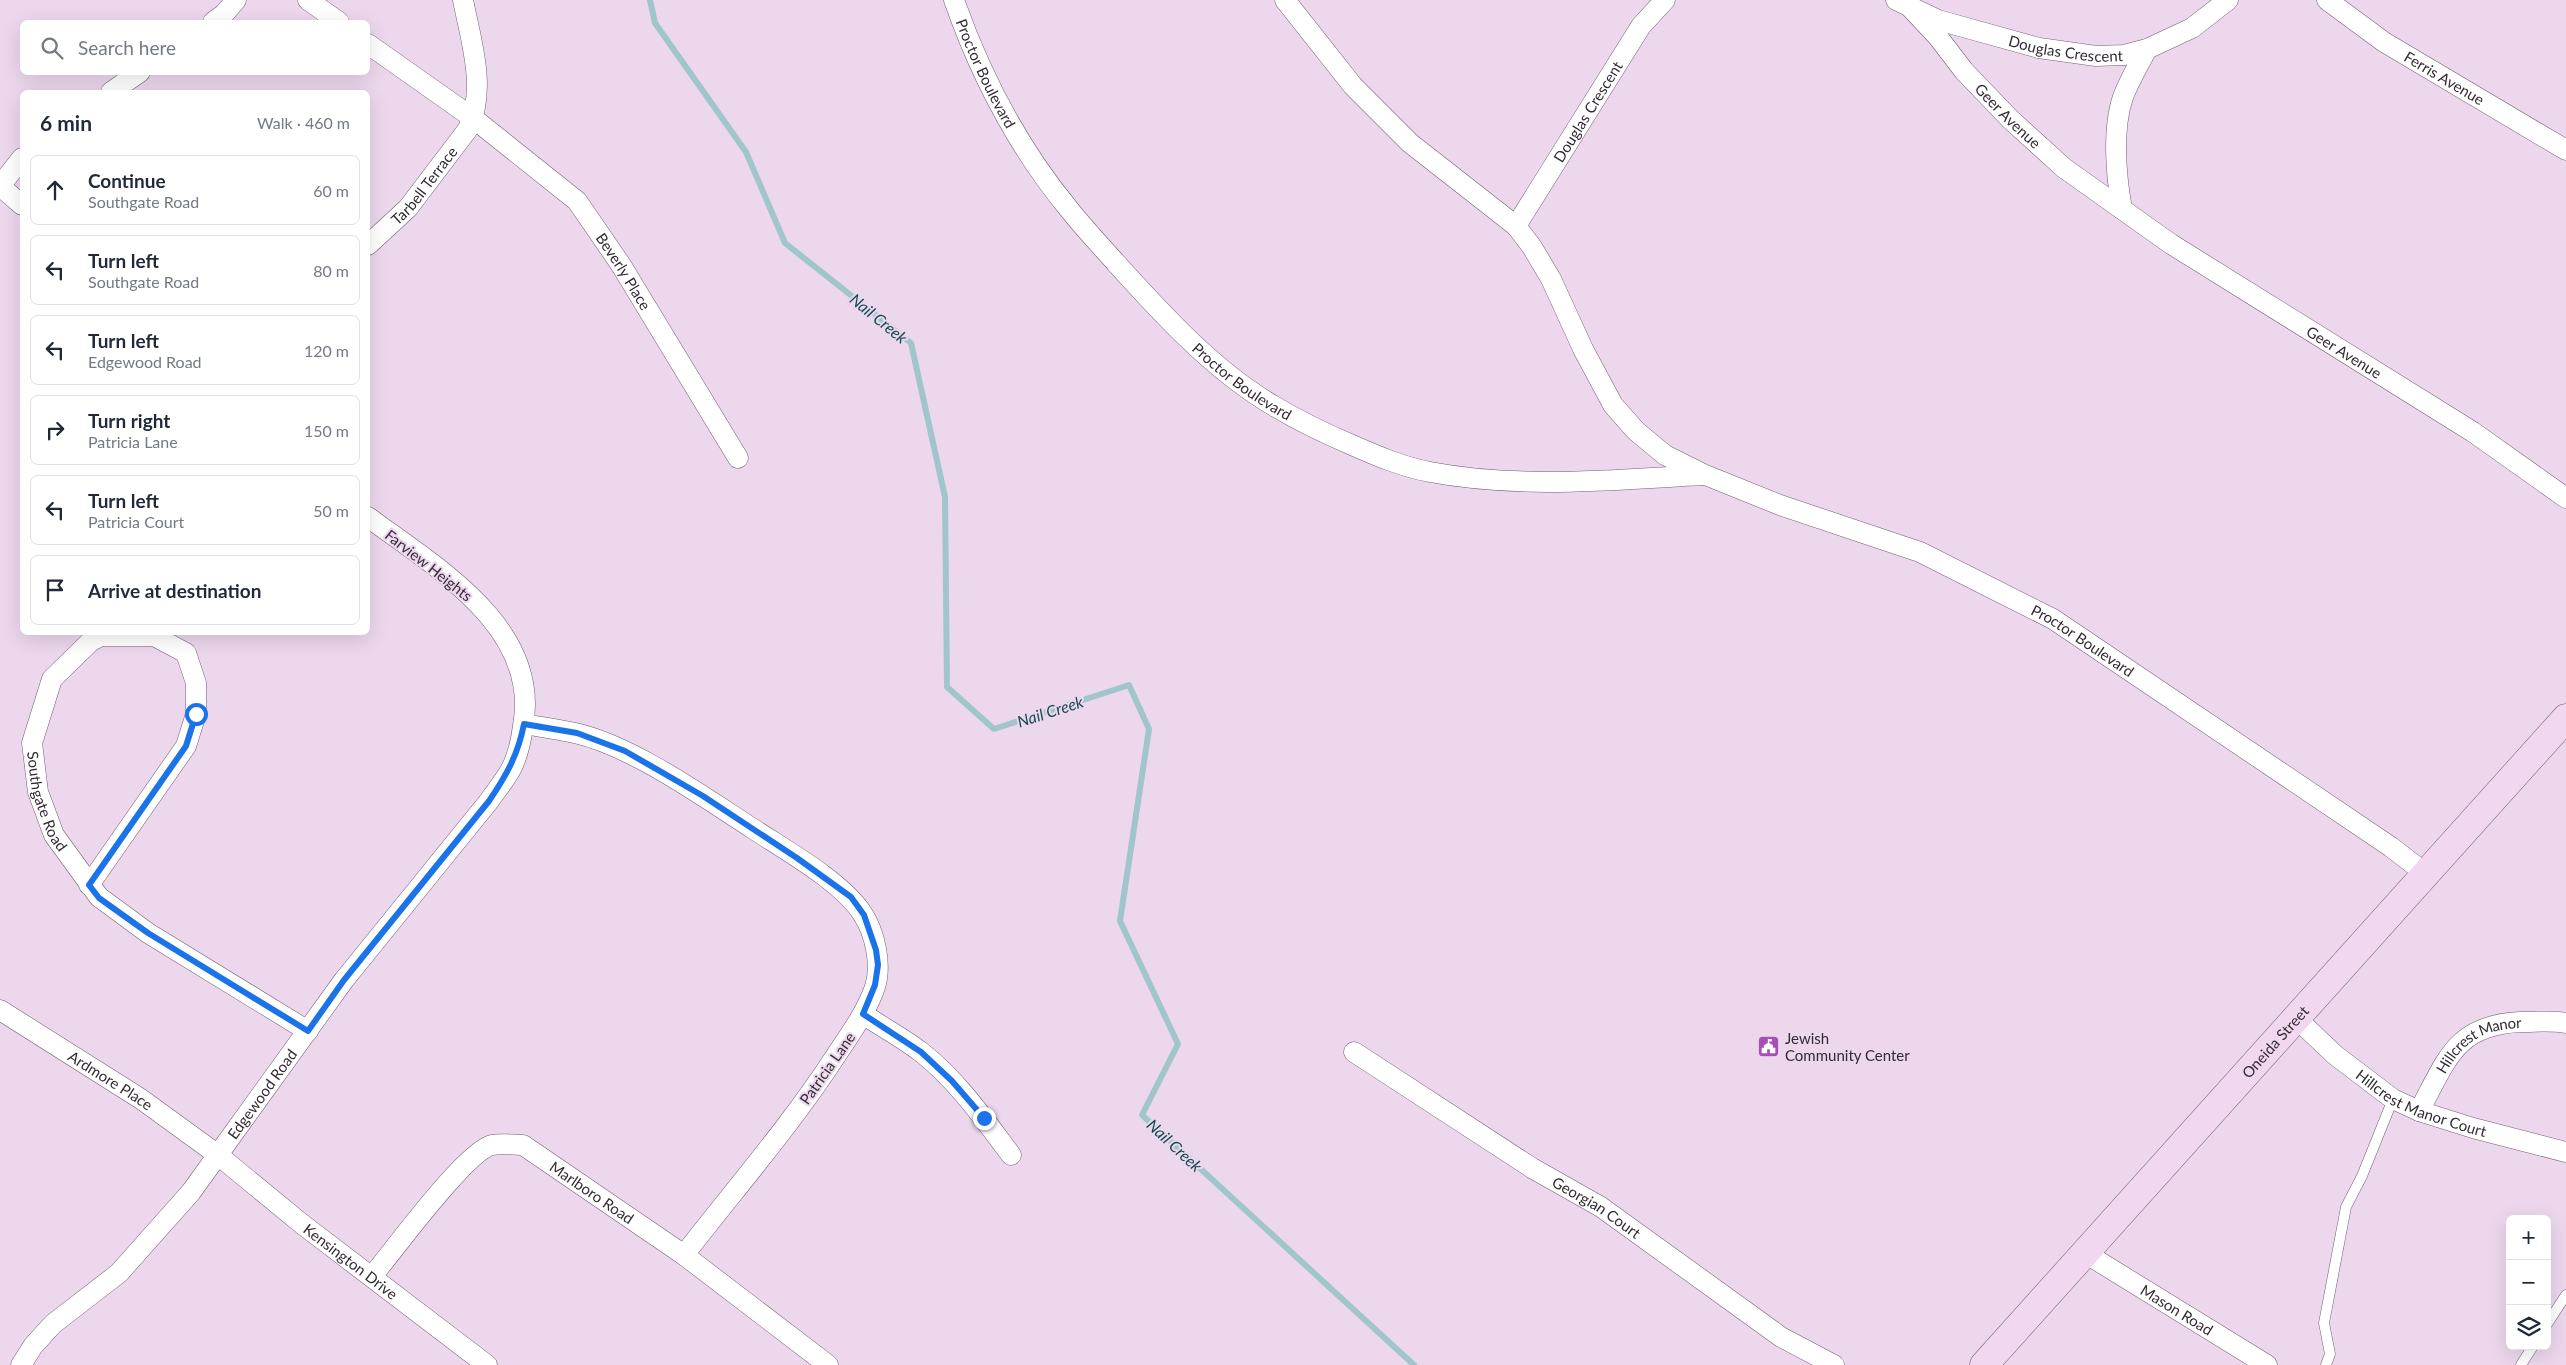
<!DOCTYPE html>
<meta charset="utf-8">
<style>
:root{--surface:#fff;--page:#f6f6f7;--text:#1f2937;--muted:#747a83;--line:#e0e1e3}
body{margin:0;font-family:Lato,sans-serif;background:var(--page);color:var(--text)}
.controls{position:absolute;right:15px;bottom:15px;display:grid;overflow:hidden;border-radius:8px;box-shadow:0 5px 20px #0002}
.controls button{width:45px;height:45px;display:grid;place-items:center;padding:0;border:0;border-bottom:1px solid var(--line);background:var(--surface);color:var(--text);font:25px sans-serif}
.stop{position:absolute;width:15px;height:15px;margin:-11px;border:4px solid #1a73e8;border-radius:50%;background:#fff}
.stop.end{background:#1a73e8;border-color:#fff;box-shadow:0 1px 5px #0008}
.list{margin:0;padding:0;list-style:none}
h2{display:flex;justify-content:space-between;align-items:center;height:65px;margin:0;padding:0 20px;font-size:21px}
h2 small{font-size:16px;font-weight:400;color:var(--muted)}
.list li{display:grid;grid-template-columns:32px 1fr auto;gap:15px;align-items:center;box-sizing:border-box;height:70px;margin:0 10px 10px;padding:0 10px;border:1px solid var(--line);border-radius:8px}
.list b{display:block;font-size:19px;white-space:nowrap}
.list p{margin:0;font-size:16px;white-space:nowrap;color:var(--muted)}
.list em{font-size:16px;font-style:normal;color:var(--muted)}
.icon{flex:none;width:28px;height:28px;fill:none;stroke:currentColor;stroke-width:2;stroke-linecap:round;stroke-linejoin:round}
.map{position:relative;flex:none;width:2566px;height:1365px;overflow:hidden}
.search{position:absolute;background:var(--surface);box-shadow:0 5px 20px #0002;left:20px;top:20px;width:350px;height:55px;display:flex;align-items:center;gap:12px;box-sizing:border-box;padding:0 18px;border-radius:8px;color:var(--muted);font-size:19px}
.panel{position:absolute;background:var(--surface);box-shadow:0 5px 20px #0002;left:20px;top:90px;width:350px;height:545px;border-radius:8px}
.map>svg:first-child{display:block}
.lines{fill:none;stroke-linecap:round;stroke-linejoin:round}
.stream{stroke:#a0c6cc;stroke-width:6}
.lane-casing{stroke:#715f72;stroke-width:11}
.street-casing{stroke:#715f72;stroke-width:21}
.secondary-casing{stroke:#715f72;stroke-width:29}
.lane{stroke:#fff;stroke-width:10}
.street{stroke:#fff;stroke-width:20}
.secondary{stroke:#f2d7f0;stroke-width:28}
.route{stroke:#1a73e8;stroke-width:6}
.labels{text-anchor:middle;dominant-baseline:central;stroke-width:4;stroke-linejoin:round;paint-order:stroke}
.street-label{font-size:15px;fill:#332b34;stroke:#ecd7ed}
.poi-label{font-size:15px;fill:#332b34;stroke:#ecd7ed;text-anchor:start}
.water-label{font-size:16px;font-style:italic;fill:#144a52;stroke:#ecd7ed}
</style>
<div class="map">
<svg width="2566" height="1365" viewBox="0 0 2566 1365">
<rect width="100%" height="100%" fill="#ecd7ed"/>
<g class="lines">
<polyline class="stream" points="650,0 655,23 746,152 785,243 911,343 945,497 947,687 994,729 1129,685 1149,729 1120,921 1178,1044 1142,1115 1414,1365"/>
<defs>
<g id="lane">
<polyline points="2547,1324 2566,1295"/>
<polyline points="2326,1365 2330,1354 2324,1323 2346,1207 2362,1176 2393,1099"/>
<polyline points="2521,1365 2533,1346"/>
</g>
<g id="street">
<polyline points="308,0 339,22"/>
<path id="s1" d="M954 0C980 74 1018 147 1068 208 1083 227 1100 245 1116 263 1162 314 1214 371 1274 406 1299 421 1326 434 1352 445 1377 456 1403 467 1430 472 1520 489 1611 480 1702 475"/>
<path id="s2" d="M1285 0 1353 86 1410 143 1516 226 1532 247 1551 279 1583 349 1613 405 1636 431 1665 455 1703 474 1780 505 1920 552 2053 619 2391 847 2426 874"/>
<path id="s3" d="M1896 0 1938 20 2039 48 2096 56 2124 55 2147 49 2192 28 2228 0"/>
<path id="s4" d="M2327 0 2384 42 2566 150"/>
<path id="s5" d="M1909 6 1938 37 1964 71 2010 119 2064 168 2171 244 2473 432 2566 498"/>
<polyline points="213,22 224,14 236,0"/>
<path id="s6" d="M368 44 473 118 577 201 621 265 738 458"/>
<polyline points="111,92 140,72"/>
<polyline points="22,158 0,186 22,205"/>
<path d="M2122 209C2116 176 2112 129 2123 97 2129 81 2139 64 2147 49"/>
<path id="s7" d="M1516 226 1641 26 1665 0"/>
<path id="s8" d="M368 245 408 208 468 129C487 89 471 41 463 0"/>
<path d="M524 724C541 727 558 729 575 733 633 746 705 798 755 830 787 851 842 882 862 913 875 932 882 965 875 987 866 1013 850 1034 835 1057 790 1126 735 1189 684 1255"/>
<path id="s9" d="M89 885 186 746 196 714V683L186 653 154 636H101L91 641 52 679 32 743 38 792 54 835 99 897 148 933 308 1031"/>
<path id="s10" d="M0 1010 141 1099 218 1155 302 1224 487 1365"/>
<path d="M863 1014C882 1027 903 1038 921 1052 957 1080 984 1119 1011 1155"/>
<path id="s11" d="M2296 1018 2335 1055 2393 1099 2419 1111 2473 1128 2566 1152"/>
<path id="s12" d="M1354 1052 1532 1168 1601 1207 1781 1337 1834 1365"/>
<path id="s13" d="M2419 1111C2447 1060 2455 1025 2520 1022 2536 1022 2551 1020 2566 1023"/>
<path id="s14" d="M2085 1253 2267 1365"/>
<path id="s15" d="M373 1275C394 1250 466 1151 492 1145 502 1143 514 1145 523 1145L684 1255 828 1365"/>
<path id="s16" d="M21 1365 33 1346 53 1324 119 1273 191 1192 344 980 489 801C496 791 505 780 511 769 518 756 521 741 523 726 541 627 435 567 368 517"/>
</g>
<g id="secondary">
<path id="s17" d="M1984 1365 2566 718"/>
</g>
</defs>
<use href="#lane" class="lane-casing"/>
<use href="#street" class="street-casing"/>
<use href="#secondary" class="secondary-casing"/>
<use href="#lane" class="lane"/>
<use href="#street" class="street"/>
<use href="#secondary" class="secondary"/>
</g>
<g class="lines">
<path class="route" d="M196 714 186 746 89 885 99 898 148 933 308 1031 344 980 489 801C506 776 518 755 524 724L577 733 625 751 703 796 797 858 851 897 864 915 876 950 878 965 875 985 863 1014 921 1052 952 1081 984 1118"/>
</g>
<defs>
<symbol id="civic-square" viewBox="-11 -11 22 22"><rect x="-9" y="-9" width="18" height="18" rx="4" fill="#a84eb9" stroke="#ecd7ed"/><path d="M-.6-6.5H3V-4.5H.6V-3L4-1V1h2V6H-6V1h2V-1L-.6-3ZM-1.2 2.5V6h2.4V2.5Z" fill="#fff"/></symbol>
</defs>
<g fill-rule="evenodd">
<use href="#civic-square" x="1756" y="1034" width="25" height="25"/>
</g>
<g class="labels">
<g class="street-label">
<text stroke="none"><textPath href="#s3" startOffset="178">Douglas Crescent</textPath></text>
<text stroke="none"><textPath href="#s1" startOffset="80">Proctor Boulevard</textPath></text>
<text stroke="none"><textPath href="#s4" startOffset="141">Ferris Avenue</textPath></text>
<text stroke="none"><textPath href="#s7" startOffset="135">Douglas Crescent</textPath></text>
<text stroke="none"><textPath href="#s5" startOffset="148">Geer Avenue</textPath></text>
<text stroke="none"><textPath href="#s8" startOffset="82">Tarbell Terrace</textPath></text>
<text stroke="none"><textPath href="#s6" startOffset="346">Beverly Place</textPath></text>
<text stroke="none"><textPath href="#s5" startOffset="560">Geer Avenue</textPath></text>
<text stroke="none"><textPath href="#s1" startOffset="485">Proctor Boulevard</textPath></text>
<text transform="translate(429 565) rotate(38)">Farview Heights</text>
<text stroke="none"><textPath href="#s2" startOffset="1060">Proctor Boulevard</textPath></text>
<text stroke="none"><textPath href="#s9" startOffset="548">Southgate Road</textPath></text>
<text stroke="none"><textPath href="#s17" startOffset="435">Oneida Street</textPath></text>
<text stroke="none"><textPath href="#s13" startOffset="95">Hillcrest Manor</textPath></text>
<text transform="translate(827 1068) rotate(-55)">Patricia Lane</text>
<text stroke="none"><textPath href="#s10" startOffset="131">Ardmore Place</textPath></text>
<text stroke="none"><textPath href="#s16" startOffset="365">Edgewood Road</textPath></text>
<text stroke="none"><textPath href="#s11" startOffset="154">Hillcrest Manor Court</textPath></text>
<text stroke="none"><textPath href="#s15" startOffset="292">Marlboro Road</textPath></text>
<text stroke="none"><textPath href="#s12" startOffset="288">Georgian Court</textPath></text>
<text stroke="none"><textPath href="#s10" startOffset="432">Kensington Drive</textPath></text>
<text stroke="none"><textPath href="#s14" startOffset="108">Mason Road</textPath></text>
</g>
<g class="poi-label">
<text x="1785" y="1038">Jewish<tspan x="1785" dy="17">Community Center</tspan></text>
</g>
<g class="water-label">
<text transform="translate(879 318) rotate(39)">Nail Creek</text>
<text transform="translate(1050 711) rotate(-18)">Nail Creek</text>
<text transform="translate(1175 1145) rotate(43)">Nail Creek</text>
</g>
</g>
</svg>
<div class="controls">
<button>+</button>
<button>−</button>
<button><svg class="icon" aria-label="layers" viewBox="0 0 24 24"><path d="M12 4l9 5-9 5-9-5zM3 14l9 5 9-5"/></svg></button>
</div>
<div class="stop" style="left:196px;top:714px"></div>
<div class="stop end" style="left:984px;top:1118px"></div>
<div class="search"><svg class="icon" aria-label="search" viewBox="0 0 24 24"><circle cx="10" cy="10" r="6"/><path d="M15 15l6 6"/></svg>Search here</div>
<section class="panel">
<h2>6 min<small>Walk · 460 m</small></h2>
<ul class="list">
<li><svg class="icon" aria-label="ahead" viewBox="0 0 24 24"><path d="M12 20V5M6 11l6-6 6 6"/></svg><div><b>Continue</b><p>Southgate Road</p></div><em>60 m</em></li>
<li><svg class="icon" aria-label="left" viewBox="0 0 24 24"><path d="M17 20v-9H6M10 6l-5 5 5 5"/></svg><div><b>Turn left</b><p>Southgate Road</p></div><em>80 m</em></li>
<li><svg class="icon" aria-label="left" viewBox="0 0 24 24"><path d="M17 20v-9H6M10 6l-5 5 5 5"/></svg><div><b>Turn left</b><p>Edgewood Road</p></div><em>120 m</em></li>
<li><svg class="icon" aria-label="right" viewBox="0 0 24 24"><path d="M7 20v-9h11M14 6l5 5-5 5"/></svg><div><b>Turn right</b><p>Patricia Lane</p></div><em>150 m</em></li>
<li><svg class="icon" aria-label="left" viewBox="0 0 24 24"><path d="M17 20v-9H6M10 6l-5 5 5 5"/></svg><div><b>Turn left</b><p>Patricia Court</p></div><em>50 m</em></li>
<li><svg class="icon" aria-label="arrive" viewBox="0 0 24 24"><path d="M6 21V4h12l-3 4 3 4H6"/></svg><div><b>Arrive at destination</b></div></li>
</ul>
</section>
</div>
